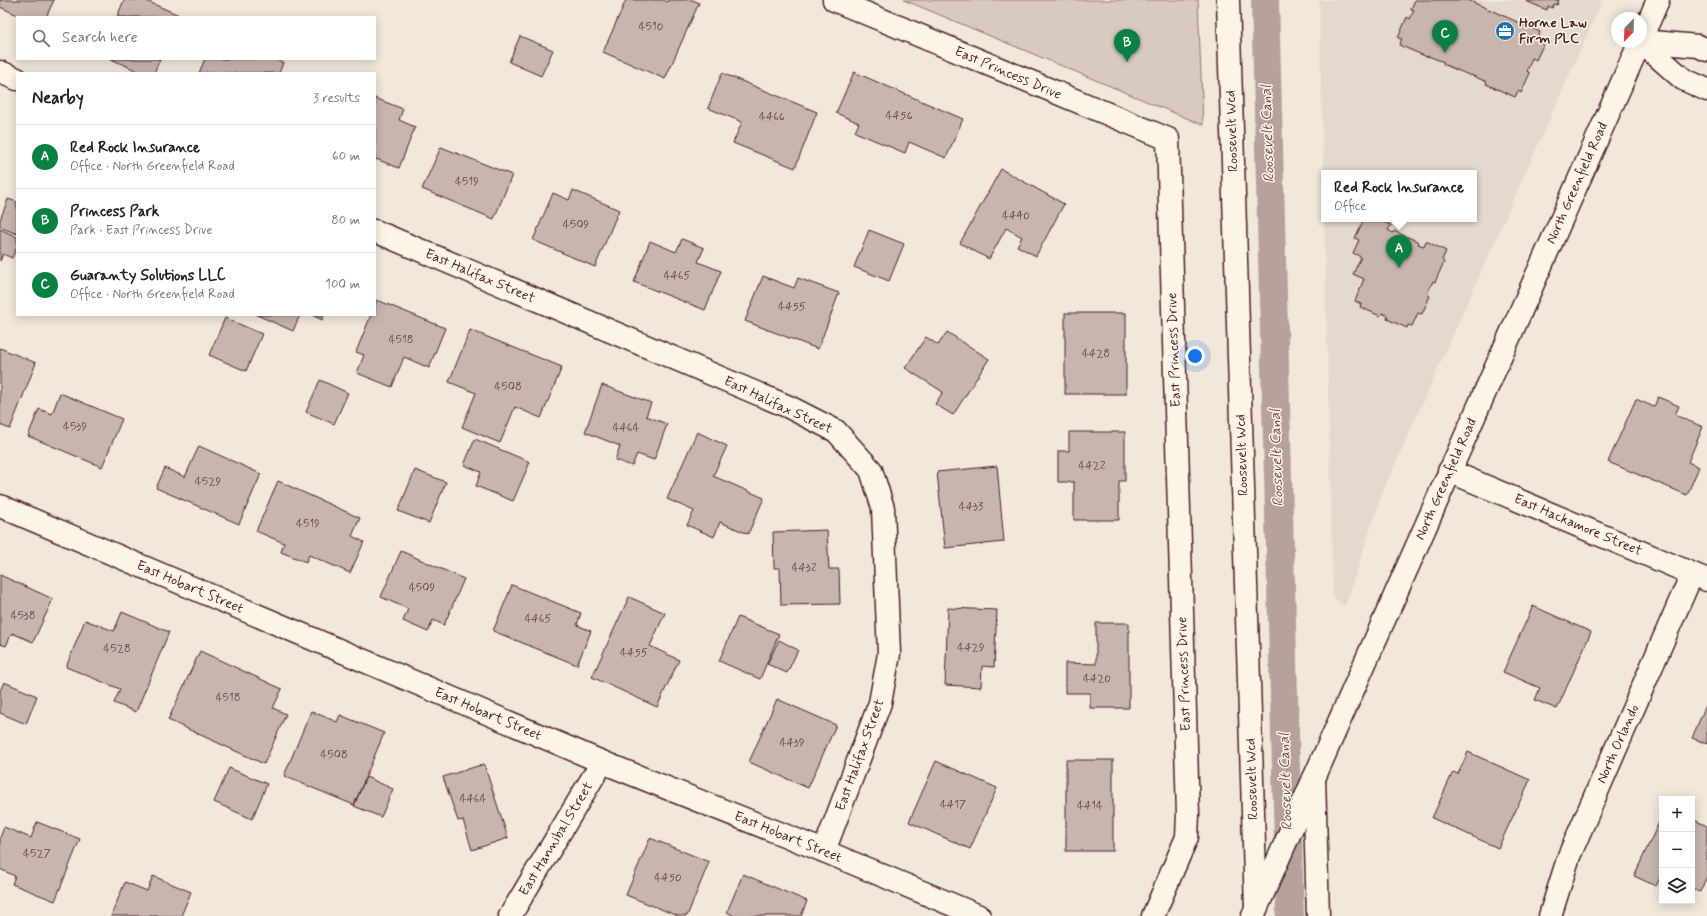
<!DOCTYPE html>
<meta charset="utf-8">
<style>
:root{--surface:#fff;--page:#f6f6f6;--text:#222;--muted:#767676;--line:#e0e0e0;--accent:#0b8043}
body{margin:0;font-family:Mynerve,sans-serif;background:var(--page);color:var(--text)}
.controls{position:absolute;right:12px;bottom:12px;display:grid;overflow:hidden;border-radius:0px;box-shadow:0 2px 10px #0003}
.controls button{width:36px;height:36px;display:grid;place-items:center;padding:0;border:0;border-bottom:1px solid var(--line);background:var(--surface);color:var(--text);font:20px sans-serif}
.compass{position:absolute;left:1611px;top:12px;width:36px;height:36px;border-radius:50%;background:var(--surface);box-shadow:0 2px 10px #0003;rotate:203deg}
.you{position:absolute;left:1195px;top:356px;width:14px;height:14px;margin:-10px;border:3px solid #fff;border-radius:50%;background:#1a73e8;box-shadow:0 0 0 6px #1a73e833}
.badge{display:grid;place-items:center;width:26px;height:26px;border-radius:50%;background:var(--accent);color:#fff;font-size:13px;font-weight:700}
.pin{position:absolute;translate:-50% -33px;filter:drop-shadow(0 1px 2px #0008)}
.pin::after{content:'';position:absolute;top:21px;width:14px;height:12px;background:inherit;clip-path:polygon(0 0,100% 0,50% 100%)}
.popup{position:absolute;left:1321px;top:170px;width:156px;height:52px;box-sizing:border-box;display:grid;place-content:center;border-radius:0px;background:var(--surface);filter:drop-shadow(0 1px 3px #0005);font-size:13px;white-space:nowrap;color:var(--muted)}
.popup b{font-size:15px;color:var(--text)}
.popup::after{content:'';position:absolute;left:50%;top:100%;margin-left:-8px;border:8px solid transparent;border-top-color:var(--surface)}
.list{margin:0;padding:0;list-style:none}
h2{display:flex;justify-content:space-between;align-items:center;height:52px;margin:0;padding:0 16px;font-size:17px}
h2 small{font-size:13px;font-weight:400;color:var(--muted)}
.list li{display:grid;grid-template-columns:26px 1fr auto;gap:12px;align-items:center;box-sizing:border-box;height:64px;padding:0 16px;border-top:1px solid var(--line)}
.list b{display:block;font-size:15px;white-space:nowrap}
.list p{margin:0;font-size:13px;white-space:nowrap;color:var(--muted)}
.list em{font-size:13px;font-style:normal;color:var(--muted)}
.icon{flex:none;width:22px;height:22px;fill:none;stroke:currentColor;stroke-width:2;stroke-linecap:round;stroke-linejoin:round}
.map{position:relative;flex:none;width:1707px;height:916px;overflow:hidden}
.search{position:absolute;background:var(--surface);box-shadow:0 2px 10px #0003;left:16px;top:16px;width:360px;height:44px;display:flex;align-items:center;gap:10px;box-sizing:border-box;padding:0 14px;border-radius:0px;color:var(--muted);font-size:15px}
.panel{position:absolute;background:var(--surface);box-shadow:0 2px 10px #0003;left:16px;top:72px;width:360px;height:244px;border-radius:0px}
.map>svg:first-child{display:block}
.built{fill:#e4d9cd}
.green{fill:#d8cac0;stroke:#917476}
.lines{fill:none;stroke-linecap:round;stroke-linejoin:round}
.canal{stroke:#b6a19c;stroke-width:28}
.building{fill:#c7b6af;stroke:#4a1f2b}
.minor-casing{stroke:#4a1f2b;stroke-width:25}
.major-casing{stroke:#4a1f2b;stroke-width:25}
.minor{stroke:#fcf5e5;stroke-width:22}
.major{stroke:#fcf5e5;stroke-width:22}
.labels{text-anchor:middle;dominant-baseline:central;stroke-width:3;stroke-linejoin:round;paint-order:stroke}
.number-label{font-size:12px;fill:#69454c}
.poi-label{font-size:14px;font-weight:bold;fill:#4a1f2b;stroke:#fcf5e5;text-anchor:start}
.street-label{font-size:14px;fill:#4a1f2b;stroke:#fcf5e5}
.water-label{font-size:15px;font-style:italic;fill:#704c53;stroke:#fcf5e5}
</style>
<div class="map">
<svg width="1707" height="916" viewBox="0 0 1707 916">
<rect width="100%" height="100%" fill="#f1e8da"/>
<filter id="ink" filterUnits="userSpaceOnUse"><feTurbulence type="fractalNoise" baseFrequency=".025" numOctaves="2"/><feDisplacementMap in="SourceGraphic" scale="8" xChannelSelector="R" yChannelSelector="G"/><feConvolveMatrix kernelMatrix="1 2 1 2 8 2 1 2 1" color-interpolation-filters="sRGB"/></filter>
<g filter="url(#ink)">
<polygon class="built" points="1319,0 1603,0 1383,491 1345,606 1333,597 1324,219 1474,219 1474,173 1324,173 1324,206"/>
<polygon class="green" points="904,0 1198,0 1203,125"/>
<g class="lines">
<polyline class="canal" points="1265,0 1290,916"/>
</g>
<g class="building">
<polygon points="0,0 54,0 46,17 22,17 0,7"/>
<polygon points="124,0 144,0 179,15 178,17 117,17"/>
<polygon points="626,0 664,0 667,2 668,0 693,0 699,3 665,79 603,52"/>
<polygon points="1415,0 1468,0 1540,32 1537,40 1544,43 1536,60 1532,58 1527,71 1530,73 1521,93 1518,91 1515,97 1486,84 1487,82 1471,75 1471,76 1443,64 1444,62 1428,56 1427,57 1399,45 1402,39 1398,38 1407,17 1410,19 1414,10 1411,9"/>
<polygon points="1559,0 1557,5 1554,4 1552,8 1548,6 1547,10 1526,1"/>
<polygon points="520,36 553,50 541,76 509,62"/>
<polygon points="111,59 160,59 154,73 142,73"/>
<polygon points="205,59 274,59 283,63 279,73 199,73"/>
<polygon points="854,72 963,119 946,158 909,142 905,153 855,132 859,123 836,113"/>
<polygon points="722,73 817,112 795,168 733,143 742,122 708,108"/>
<polygon points="375,98 403,109 399,120 415,127 399,168 376,159 375,161"/>
<polygon points="441,147 512,175 494,219 422,189"/>
<polygon points="1001,169 1064,204 1036,256 1017,246 1022,237 1006,228 989,259 960,243"/>
<polygon points="573,190 619,210 595,267 533,240 553,193 569,200"/>
<polygon points="8,199 17,202 17,234 0,227 0,220"/>
<polygon points="1364,219 1377,219 1391,225 1388,230 1393,233 1394,231 1419,242 1418,244 1424,246 1426,241 1446,251 1442,260 1444,262 1435,282 1433,281 1427,294 1430,296 1422,314 1418,313 1412,326 1408,325 1407,328 1387,319 1388,316 1382,313 1380,316 1360,307 1361,304 1355,301 1364,279 1353,274 1361,257 1353,253 1359,240 1355,238"/>
<polygon points="0,229 17,237 17,247 12,258 3,254 0,261"/>
<polygon points="869,230 904,244 889,281 854,267"/>
<polygon points="682,239 704,248 698,262 721,271 705,310 634,282 650,241 676,252"/>
<polygon points="763,276 794,288 798,278 839,293 818,349 745,321"/>
<polygon points="377,300 445,328 429,368 404,357 392,387 357,373 364,355 356,352 371,315 375,315 375,305"/>
<rect x="1065" y="313" width="61" height="81"/>
<polygon points="257,315 300,315 293,331"/>
<polygon points="312,315 324,315 322,320"/>
<polygon points="225,318 262,334 246,371 209,355"/>
<polygon points="470,330 562,367 541,418 515,407 500,443 462,427 476,393 449,382"/>
<polygon points="947,332 989,359 953,415 935,404 943,392 905,368 926,337 938,345"/>
<polygon points="0,348 36,363 10,429 0,425"/>
<polygon points="320,380 348,393 334,424 306,412"/>
<polygon points="602,385 651,403 646,416 667,424 654,460 637,454 632,466 615,460 620,446 585,432"/>
<polygon points="60,393 122,419 102,467 28,436 39,409 52,414"/>
<polygon points="1658,397 1679,406 1675,415 1703,427 1688,462 1699,467 1687,495 1608,462 1636,399 1654,407"/>
<polygon points="697,432 727,446 713,476 764,498 748,534 720,522 714,537 687,525 694,511 667,499"/>
<polygon points="1069,432 1125,432 1125,481 1119,481 1119,520 1074,520 1074,482 1058,482 1058,451 1069,451"/>
<polygon points="475,439 530,462 513,501 476,486 481,472 464,465"/>
<polygon points="199,446 261,474 239,524 156,488 165,468 185,477"/>
<polygon points="997,466 1004,542 945,548 937,472"/>
<polygon points="415,470 446,482 429,523 398,511"/>
<polygon points="278,481 360,518 352,536 364,542 350,573 309,555 306,562 281,552 284,543 256,531"/>
<polygon points="827,530 829,569 839,569 840,604 781,605 780,568 774,568 773,532"/>
<polygon points="401,551 464,579 444,625 433,620 428,632 403,621 408,609 381,597"/>
<polygon points="0,575 53,599 33,642 12,633 6,646 0,644"/>
<polygon points="512,585 581,613 577,625 591,631 577,665 493,631"/>
<polygon points="629,597 665,613 650,646 679,660 657,707 592,677"/>
<polygon points="1533,606 1591,632 1557,709 1535,700 1540,688 1503,672"/>
<polygon points="948,608 997,610 994,667 982,666 981,687 945,685"/>
<polygon points="122,612 169,632 136,712 114,703 120,689 66,667 85,620 114,631"/>
<polygon points="738,617 779,634 760,679 719,661"/>
<polygon points="1096,623 1129,623 1129,708 1090,708 1090,693 1065,693 1065,663 1096,664"/>
<polygon points="779,640 798,650 787,673 767,664"/>
<polygon points="200,651 282,689 273,708 286,714 264,764 168,720"/>
<polygon points="4,682 37,696 26,724 0,713 0,691"/>
<polygon points="777,699 836,725 808,788 749,762"/>
<polygon points="1706,705 1707,705 1707,744 1692,738"/>
<polygon points="311,711 337,722 340,715 384,733 354,805 284,776"/>
<polygon points="1468,752 1530,780 1498,848 1432,818 1453,772 1458,774"/>
<rect x="1066" y="760" width="47" height="91"/>
<polygon points="936,761 997,788 970,849 909,822"/>
<polygon points="484,764 508,838 472,850 463,820 458,821 443,777"/>
<polygon points="229,768 267,784 252,819 214,802"/>
<polygon points="366,777 393,789 381,817 354,806"/>
<polygon points="1662,816 1662,874 1656,886 1634,876"/>
<polygon points="1692,819 1707,826 1707,876 1700,892 1692,888"/>
<polygon points="37,822 80,839 55,901 12,884 15,876 0,869 0,838 4,827 31,838"/>
<polygon points="650,838 709,862 687,916 678,916 626,895"/>
<polygon points="743,874 807,901 801,916 735,916 727,912"/>
<polygon points="153,876 191,892 181,916 111,916 125,882 147,891"/>
</g>
<g class="lines">
<defs>
<g id="minor">
<polyline points="834,0 1168,139 1188,814 1187,837 1153,916"/>
<polyline points="1228,0 1256,909"/>
<polyline points="1641,41 1698,46 1707,50"/>
<polyline points="1641,42 1683,79 1707,90"/>
<polyline points="0,72 17,79"/>
<polyline points="375,231 789,407 836,431 871,470 883,508 889,654 880,703 824,851"/>
<polyline points="1449,471 1707,580"/>
<polyline points="0,506 602,762 824,851 979,916"/>
<polyline points="1314,778 1318,916"/>
<polyline points="510,916 602,762"/>
<polyline points="1550,916 1569,856 1692,574"/>
</g>
<g id="major">
<polyline points="1641,39 1658,0"/>
<polyline points="1253,916 1640,42"/>
</g>
</defs>
<use href="#minor" class="minor-casing"/>
<use href="#major" class="major-casing"/>
<use href="#minor" class="minor"/>
<use href="#major" class="major"/>
</g>
</g>
<defs>
<symbol id="office-disc" viewBox="-11 -11 22 22"><circle r="9.5" fill="#1f6fb2" stroke="#fcf5e5"/><path d="M-6-3h4V-5.5h4V-3h4V5H-6ZM-1-4.5V-3h2v-1.5ZM-6 0V1H6V0Z" fill="#fff"/></symbol>
</defs>
<g fill-rule="evenodd">
<use href="#office-disc" x="1494" y="20" width="22" height="22"/>
</g>
<g class="labels">
<g class="number-label">
<text x="651" y="27">4510</text>
<text x="899" y="116">4456</text>
<text x="772" y="117">4466</text>
<text x="467" y="182">4519</text>
<text x="1016" y="216">4440</text>
<text x="576" y="225">4509</text>
<text x="677" y="276">4465</text>
<text x="792" y="307">4455</text>
<text x="401" y="340">4518</text>
<text x="1096" y="354">4428</text>
<text x="508" y="387">4508</text>
<text x="75" y="427">4539</text>
<text x="626" y="428">4464</text>
<text x="1092" y="466">4422</text>
<text x="208" y="482">4529</text>
<text x="971" y="507">4433</text>
<text x="308" y="524">4519</text>
<text x="804" y="568">4432</text>
<text x="422" y="588">4509</text>
<text x="23" y="616">4538</text>
<text x="538" y="619">4465</text>
<text x="971" y="648">4429</text>
<text x="117" y="649">4528</text>
<text x="634" y="653">4455</text>
<text x="1097" y="679">4420</text>
<text x="228" y="698">4518</text>
<text x="792" y="743">4439</text>
<text x="334" y="755">4508</text>
<text x="473" y="799">4464</text>
<text x="953" y="805">4417</text>
<text x="1090" y="806">4414</text>
<text x="37" y="854">4527</text>
<text x="668" y="878">4450</text>
</g>
<g class="poi-label">
<text x="1519" y="23">Horne Law<tspan x="1519" dy="16">Firm PLC</tspan></text>
</g>
<g class="street-label">
<text transform="translate(1008 73) rotate(23)">East Princess Drive</text>
<text transform="translate(1232 131) rotate(-92)">Roosevelt Wcd</text>
<text transform="translate(1577 183) rotate(-66)">North Greenfield Road</text>
<text transform="translate(480 276) rotate(23)">East Halifax Street</text>
<text transform="translate(1174 350) rotate(-92)">East Princess Drive</text>
<text transform="translate(778 405) rotate(25)">East Halifax Street</text>
<text transform="translate(1242 455) rotate(-92)">Roosevelt Wcd</text>
<text transform="translate(1446 479) rotate(-66)">North Greenfield Road</text>
<text transform="translate(1578 525) rotate(23)">East Hackamore Street</text>
<text transform="translate(190 587) rotate(23)">East Hobart Street</text>
<text transform="translate(1184 674) rotate(-92)">East Princess Drive</text>
<text transform="translate(488 714) rotate(23)">East Hobart Street</text>
<text transform="translate(1618 744) rotate(-66)">North Orlando</text>
<text transform="translate(860 755) rotate(-70)">East Halifax Street</text>
<text transform="translate(1252 779) rotate(-92)">Roosevelt Wcd</text>
<text transform="translate(788 837) rotate(22)">East Hobart Street</text>
<text transform="translate(556 839) rotate(-59)">East Hannibal Street</text>
</g>
<g class="water-label">
<text transform="translate(1268 134) rotate(-92)">Roosevelt Canal</text>
<text transform="translate(1277 458) rotate(-92)">Roosevelt Canal</text>
<text transform="translate(1286 782) rotate(-92)">Roosevelt Canal</text>
</g>
</g>
</svg>
<div class="controls">
<button>+</button>
<button>−</button>
<button><svg class="icon" aria-label="layers" viewBox="0 0 24 24"><path d="M12 4l9 5-9 5-9-5zM3 14l9 5 9-5"/></svg></button>
</div>
<svg class="compass" viewBox="-18 -18 36 36"><path d="M0-13l5 13h-10z" fill="#e53935"/><path d="M0 13l5-13h-10z" fill="#767676"/></svg>
<div class="you"></div>
<div class="pin badge" style="left:1399px;top:268px">A</div>
<div class="popup"><b>Red Rock Insurance</b>Office</div>
<div class="pin badge" style="left:1127px;top:62px">B</div>
<div class="pin badge" style="left:1445px;top:53px">C</div>
<div class="search"><svg class="icon" aria-label="search" viewBox="0 0 24 24"><circle cx="10" cy="10" r="6"/><path d="M15 15l6 6"/></svg>Search here</div>
<section class="panel">
<h2>Nearby<small>3 results</small></h2>
<ul class="list">
<li><span class="badge">A</span><div><b>Red Rock Insurance</b><p>Office · North Greenfield Road</p></div><em>60 m</em></li>
<li><span class="badge">B</span><div><b>Princess Park</b><p>Park · East Princess Drive</p></div><em>80 m</em></li>
<li><span class="badge">C</span><div><b>Guaranty Solutions LLC</b><p>Office · North Greenfield Road</p></div><em>100 m</em></li>
</ul>
</section>
</div>
